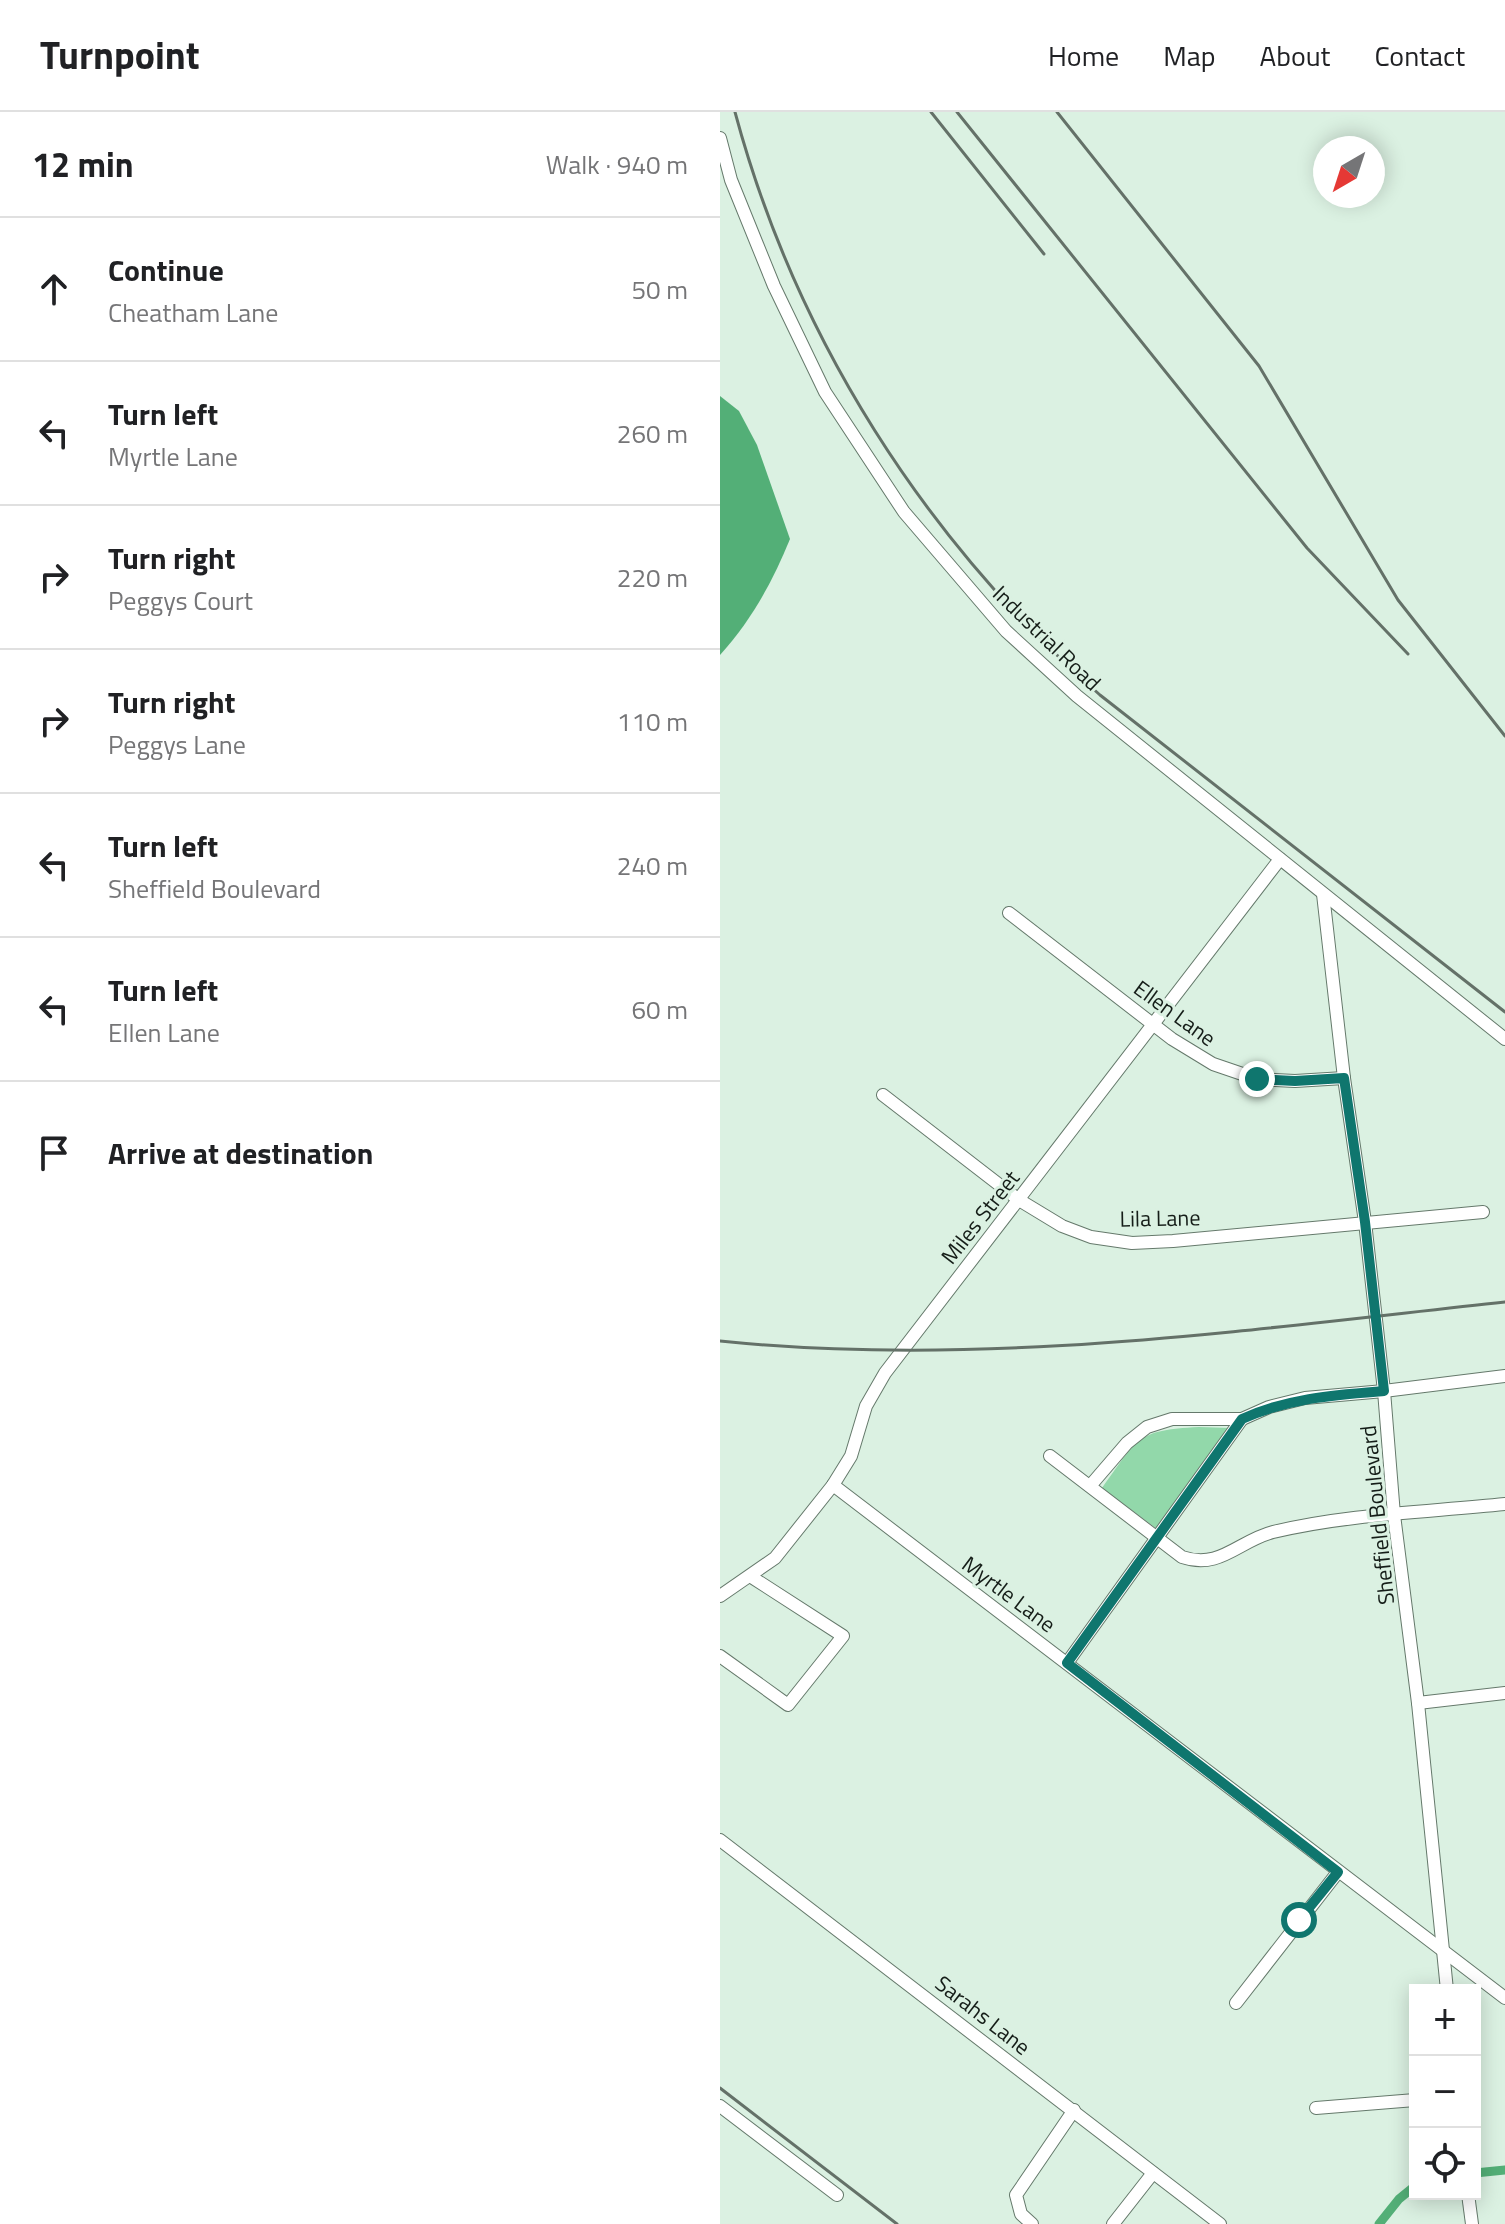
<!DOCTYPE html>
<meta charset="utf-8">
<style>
:root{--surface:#fff;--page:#f6f6f6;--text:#202124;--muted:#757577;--line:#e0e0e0}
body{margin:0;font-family:"Titillium Web",sans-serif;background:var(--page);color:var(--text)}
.controls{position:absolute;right:24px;bottom:24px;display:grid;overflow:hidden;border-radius:0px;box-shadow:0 4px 20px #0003}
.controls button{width:72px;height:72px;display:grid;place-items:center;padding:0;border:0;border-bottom:2px solid var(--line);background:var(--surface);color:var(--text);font:40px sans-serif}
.compass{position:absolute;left:593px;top:24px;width:72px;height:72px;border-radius:50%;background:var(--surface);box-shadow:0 4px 20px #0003;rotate:219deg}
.stop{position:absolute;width:24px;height:24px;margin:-18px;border:6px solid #0f766e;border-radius:50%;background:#fff}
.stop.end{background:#0f766e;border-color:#fff;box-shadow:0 2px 8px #0008}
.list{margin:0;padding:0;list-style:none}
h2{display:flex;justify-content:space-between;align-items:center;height:104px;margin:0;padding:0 32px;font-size:34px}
h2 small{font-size:26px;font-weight:400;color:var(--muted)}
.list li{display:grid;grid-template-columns:52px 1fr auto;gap:24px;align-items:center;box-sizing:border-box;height:144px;padding:0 32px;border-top:2px solid var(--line)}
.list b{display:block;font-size:30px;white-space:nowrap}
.list p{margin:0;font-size:26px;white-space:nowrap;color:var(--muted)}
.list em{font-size:26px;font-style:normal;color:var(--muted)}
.icon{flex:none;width:44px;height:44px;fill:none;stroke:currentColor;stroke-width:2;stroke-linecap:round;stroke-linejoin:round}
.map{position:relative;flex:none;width:785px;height:2112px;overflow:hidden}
header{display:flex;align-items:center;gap:48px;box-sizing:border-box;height:112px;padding:0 40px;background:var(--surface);border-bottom:2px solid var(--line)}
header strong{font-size:38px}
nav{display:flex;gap:44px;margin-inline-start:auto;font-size:28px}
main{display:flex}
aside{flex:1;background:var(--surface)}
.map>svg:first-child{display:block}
.green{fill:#92d8aa}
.water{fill:#53af77}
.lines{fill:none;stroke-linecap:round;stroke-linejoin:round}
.canal{stroke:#53af77;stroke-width:9}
.minor-casing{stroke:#65796b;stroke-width:14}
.minor{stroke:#fff;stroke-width:12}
.rail{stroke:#647168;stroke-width:3}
.route{stroke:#0f766e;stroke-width:10}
.labels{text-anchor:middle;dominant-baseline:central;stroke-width:6;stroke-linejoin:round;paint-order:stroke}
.street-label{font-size:22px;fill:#151d18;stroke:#dbf1e2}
</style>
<header>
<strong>Turnpoint</strong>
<nav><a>Home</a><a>Map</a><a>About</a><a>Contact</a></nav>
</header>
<main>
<aside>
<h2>12 min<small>Walk · 940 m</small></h2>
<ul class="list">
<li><svg class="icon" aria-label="ahead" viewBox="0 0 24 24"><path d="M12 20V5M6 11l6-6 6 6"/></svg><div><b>Continue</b><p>Cheatham Lane</p></div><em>50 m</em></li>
<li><svg class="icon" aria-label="left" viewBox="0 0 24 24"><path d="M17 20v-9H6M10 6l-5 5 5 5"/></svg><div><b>Turn left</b><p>Myrtle Lane</p></div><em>260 m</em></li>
<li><svg class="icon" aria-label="right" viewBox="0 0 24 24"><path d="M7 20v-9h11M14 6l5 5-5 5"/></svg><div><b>Turn right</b><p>Peggys Court</p></div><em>220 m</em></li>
<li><svg class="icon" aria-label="right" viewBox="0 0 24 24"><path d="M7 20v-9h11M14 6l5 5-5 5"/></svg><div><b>Turn right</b><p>Peggys Lane</p></div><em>110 m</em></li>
<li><svg class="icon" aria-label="left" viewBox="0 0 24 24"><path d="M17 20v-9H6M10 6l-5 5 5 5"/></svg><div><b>Turn left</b><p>Sheffield Boulevard</p></div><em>240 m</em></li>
<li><svg class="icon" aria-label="left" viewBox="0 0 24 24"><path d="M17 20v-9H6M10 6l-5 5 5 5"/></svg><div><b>Turn left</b><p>Ellen Lane</p></div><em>60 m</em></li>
<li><svg class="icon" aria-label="arrive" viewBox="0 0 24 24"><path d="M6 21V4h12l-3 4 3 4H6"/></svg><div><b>Arrive at destination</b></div></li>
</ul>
</aside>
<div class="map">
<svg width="785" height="2112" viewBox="0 0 785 2112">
<rect width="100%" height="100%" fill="#dbf1e2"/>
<path class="green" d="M479 1315 510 1316 437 1417 382 1376C418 1327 415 1318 479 1315Z"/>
<path class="water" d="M0 284 19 299 37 333 70 427C53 469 31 509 0 543Z"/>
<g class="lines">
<g class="canal">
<polyline points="755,2061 785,2058"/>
<polyline points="659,2112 679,2087 695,2074"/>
</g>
<defs>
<g id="minor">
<polyline points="0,26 11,68 54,174 105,280 184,400 286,519 357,584 785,927"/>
<polyline points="603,782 624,966 645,1110 664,1279 674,1403 698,1591 727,1878"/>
<polyline points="289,801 452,927 493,952 537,967 575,969 624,966"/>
<polyline points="163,983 299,1088 342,1114 371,1125 412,1131 453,1129 763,1100"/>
<path d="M330 1344 462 1445C500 1458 518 1429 553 1420 628 1402 708 1400 785 1392"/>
<polyline points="113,1373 785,1886"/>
<polyline points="370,1374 407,1331 427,1315 452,1307 522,1307 549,1295 585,1286 664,1279 785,1264"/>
<polyline points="0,1484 55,1446 113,1373 131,1344 146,1294 165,1261 560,747"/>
<polyline points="0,1544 68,1593 123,1524 30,1464"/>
<polyline points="347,1551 522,1307"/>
<polyline points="698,1591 785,1581"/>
<polyline points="0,1728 500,2112"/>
<polyline points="516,1891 618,1760"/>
<polyline points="0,1994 117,2083"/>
<polyline points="596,1996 695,1988"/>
<polyline points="748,2082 752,2112"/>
<polyline points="312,2112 301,2102 296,2083 354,1998"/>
<polyline points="393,2112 433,2061"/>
</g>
</defs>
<use href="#minor" class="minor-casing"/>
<use href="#minor" class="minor"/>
<g class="rail">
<path d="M15 0C76 227 205 428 380 583L785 900"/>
<polyline points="211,0 324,142"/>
<polyline points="237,0 587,436 688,542"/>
<polyline points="337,0 539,254 678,488 785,624"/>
<path d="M0 1229C262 1256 525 1218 785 1190"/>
<polyline points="0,1976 177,2112"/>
</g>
</g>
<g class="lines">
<path class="route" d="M537 967 575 969 624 966 645 1110 664 1279C614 1283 568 1286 522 1307L347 1551 618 1760 579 1808"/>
</g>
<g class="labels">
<g class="street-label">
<text transform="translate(327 526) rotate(44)">Industrial Road</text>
<text transform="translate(455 901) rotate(36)">Ellen Lane</text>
<text transform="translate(260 1105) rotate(-52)">Miles Street</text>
<text transform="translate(440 1106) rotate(-1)">Lila Lane</text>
<text transform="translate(657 1403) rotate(-96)">Sheffield Boulevard</text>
<text transform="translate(289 1482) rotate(37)">Myrtle Lane</text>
<text transform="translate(263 1903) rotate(38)">Sarahs Lane</text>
</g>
</g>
</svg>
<div class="controls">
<button>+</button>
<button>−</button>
<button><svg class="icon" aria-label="locate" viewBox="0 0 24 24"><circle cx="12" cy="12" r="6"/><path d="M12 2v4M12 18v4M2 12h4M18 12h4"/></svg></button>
</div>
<svg class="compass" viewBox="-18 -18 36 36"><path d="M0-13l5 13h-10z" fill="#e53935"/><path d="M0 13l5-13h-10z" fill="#757577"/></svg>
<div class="stop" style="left:579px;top:1808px"></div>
<div class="stop end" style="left:537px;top:967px"></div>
</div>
</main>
